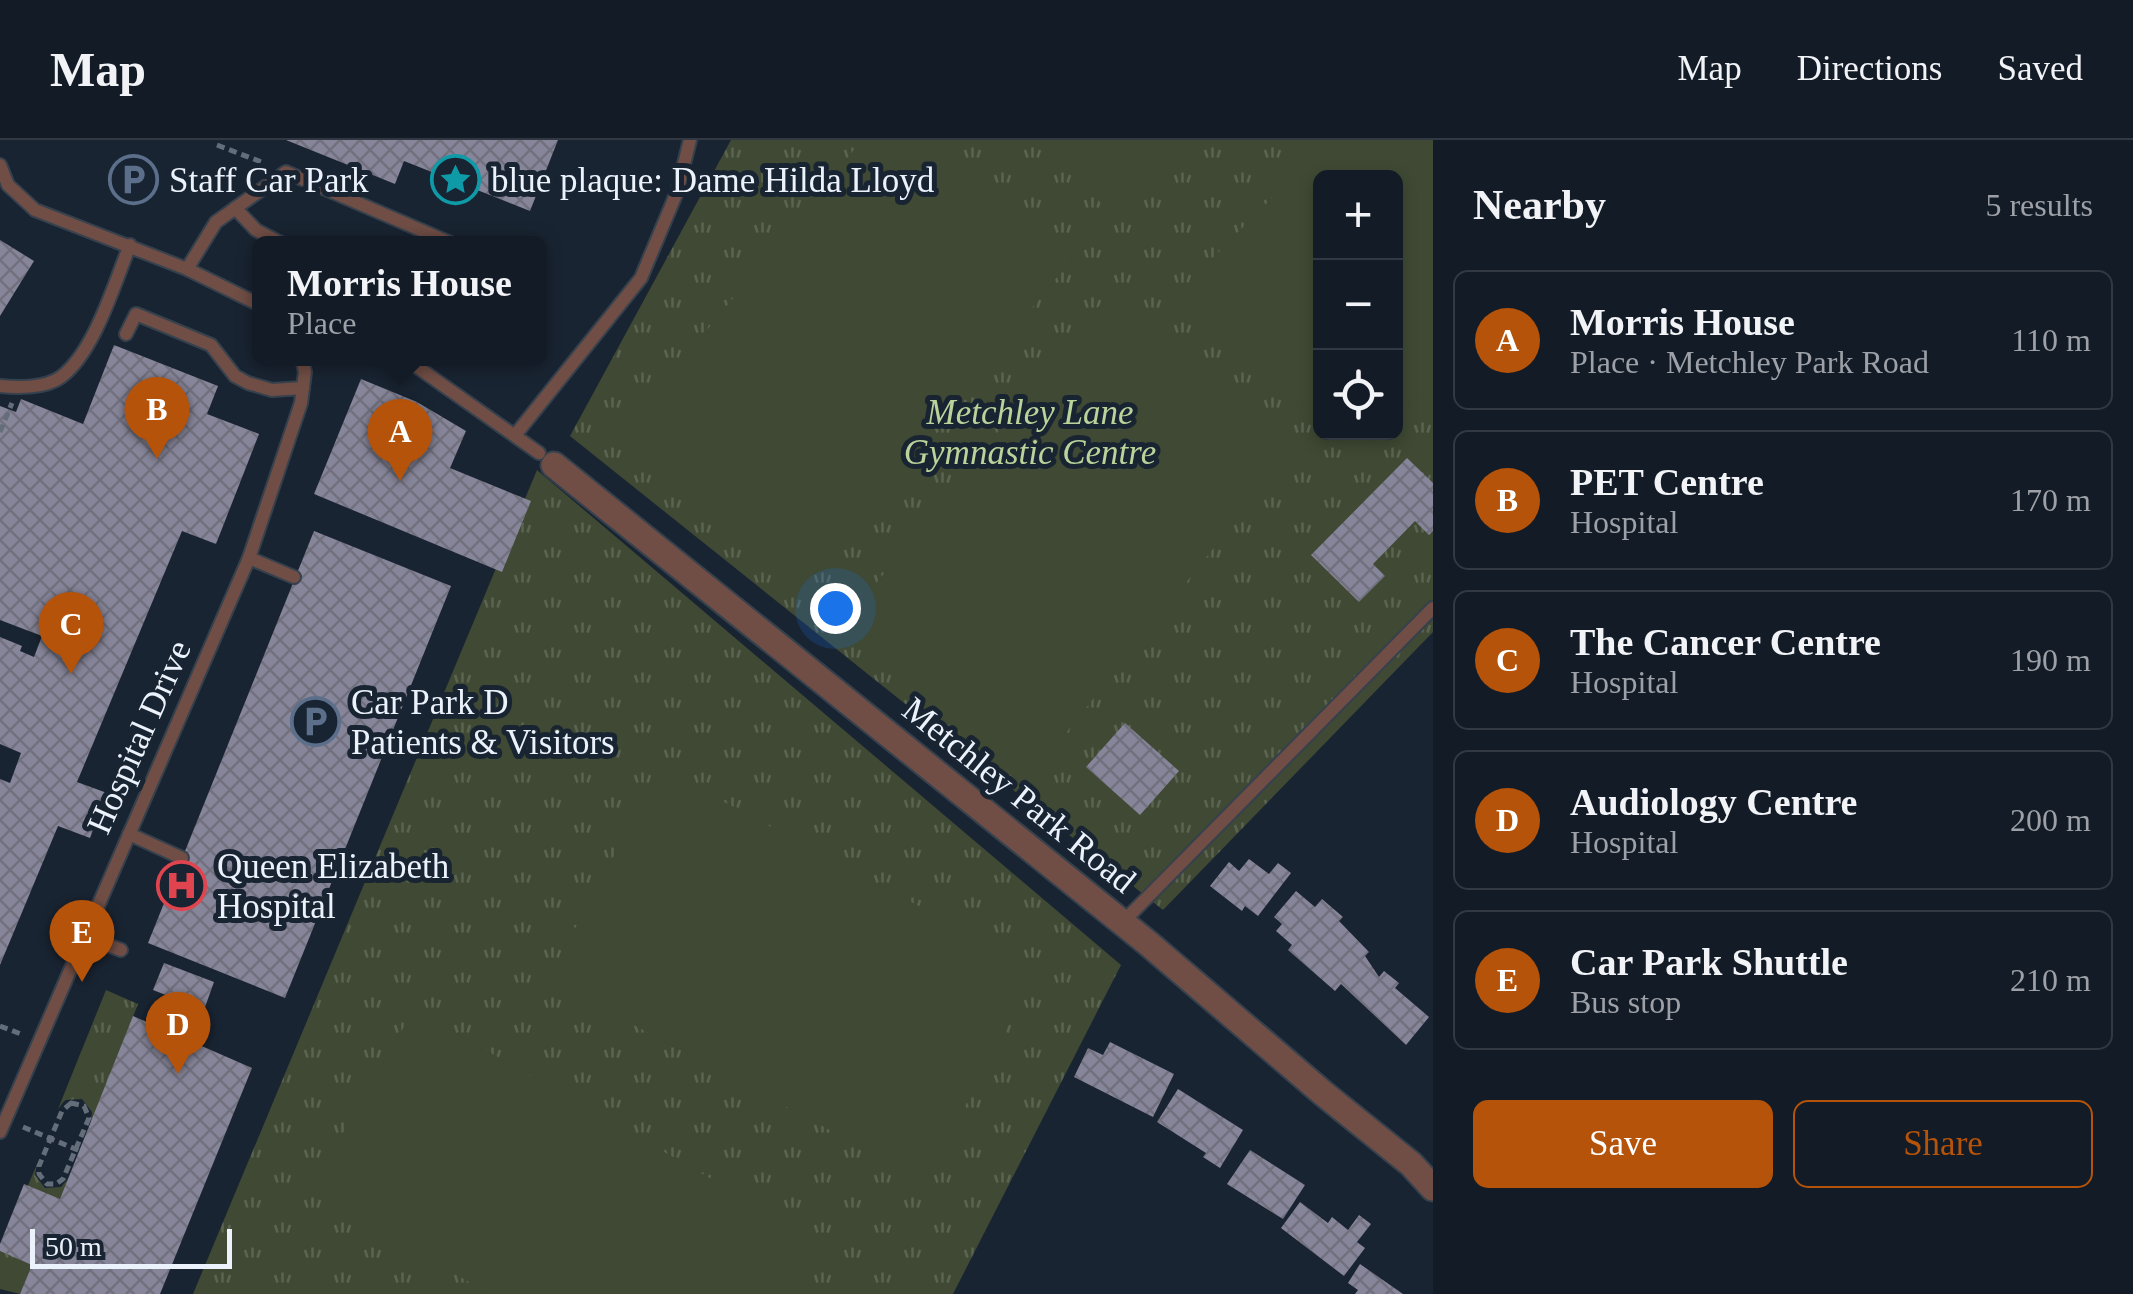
<!DOCTYPE html>
<meta charset="utf-8">
<style>
:root{--surface:#131b26;--page:#202832;--text:#f1f3f6;--muted:#9da1a7;--line:#323943;--accent:#b45309}
body{margin:0;font-family:"Times New Roman",serif;background:var(--page);color:var(--text)}
.controls{position:absolute;right:30px;top:30px;display:grid;overflow:hidden;border-radius:15px;box-shadow:0 5px 15px #0003}
.controls button{width:90px;height:90px;display:grid;place-items:center;padding:0;border:0;border-bottom:2px solid var(--line);background:var(--surface);color:var(--text);font:50px sans-serif}
.scale{position:absolute;left:30px;bottom:25px;width:202px;box-sizing:border-box;padding-left:10px;border:5px solid #ebf2fc;border-top:0;font-size:28px;line-height:35px;white-space:nowrap;color:#ebf2fc;-webkit-text-stroke:8px #192432;paint-order:stroke}
.you{position:absolute;left:835px;top:468px;width:35px;height:35px;margin:-25px;border:8px solid #fff;border-radius:50%;background:#1a73e8;box-shadow:0 0 0 15px #1a73e833}
.badge{display:grid;place-items:center;width:65px;height:65px;border-radius:50%;background:var(--accent);color:#fff;font-size:32px;font-weight:700}
.pin{position:absolute;translate:-50% -82px;filter:drop-shadow(0 2px 5px #0008)}
.pin::after{content:'';position:absolute;top:52px;width:35px;height:30px;background:inherit;clip-path:polygon(0 0,100% 0,50% 100%)}
.popup{position:absolute;left:252px;top:96px;width:295px;height:130px;box-sizing:border-box;display:grid;place-content:center;border-radius:15px;background:var(--surface);filter:drop-shadow(0 2px 8px #0005);font-size:32px;white-space:nowrap;color:var(--muted)}
.popup b{font-size:38px;color:var(--text)}
.popup::after{content:'';position:absolute;left:50%;top:100%;margin-left:-20px;border:20px solid transparent;border-top-color:var(--surface)}
.list{margin:0;padding:0;list-style:none}
h2{display:flex;justify-content:space-between;align-items:center;height:130px;margin:0;padding:0 40px;font-size:42px}
h2 small{font-size:32px;font-weight:400;color:var(--muted)}
.list li{display:grid;grid-template-columns:65px 1fr auto;gap:30px;align-items:center;box-sizing:border-box;height:140px;margin:0 20px 20px;padding:0 20px;border:2px solid var(--line);border-radius:15px}
.list b{display:block;font-size:38px;white-space:nowrap}
.list p{margin:0;font-size:32px;white-space:nowrap;color:var(--muted)}
.list em{font-size:32px;font-style:normal;color:var(--muted)}
.actions{display:flex;gap:20px;padding:30px 40px}
.actions a{flex:1;padding:22px 0;border:2px solid var(--accent);border-radius:15px;text-align:center;font-size:35px;color:var(--accent)}
.actions .main{background:var(--accent);color:#fff}
.icon{flex:none;width:55px;height:55px;fill:none;stroke:currentColor;stroke-width:2;stroke-linecap:round;stroke-linejoin:round}
.map{position:relative;flex:none;width:1433px;height:1154px;overflow:hidden}
header{display:flex;align-items:center;gap:60px;box-sizing:border-box;height:140px;padding:0 50px;background:var(--surface);border-bottom:2px solid var(--line)}
header strong{font-size:48px}
nav{display:flex;gap:55px;margin-inline-start:auto;font-size:35px}
main{display:flex}
aside{flex:1;background:var(--surface)}
.map>svg:first-child{display:block}
.grass{fill:url(#grass-tufts);fill-rule:evenodd}
.pitch{fill:#3f4933}
.building{fill:url(#building-cross-hatch)}
.lines{fill:none;stroke-linecap:round;stroke-linejoin:round}
.lane-casing{stroke:#36414e;stroke-width:16}
.street-casing{stroke:#36414e;stroke-width:29}
.path{stroke:#646e7a;stroke-width:5;stroke-dasharray:8 5;stroke-linecap:butt}
.lane{stroke:#704e45;stroke-width:12}
.street{stroke:#704e45;stroke-width:25}
.labels{text-anchor:middle;dominant-baseline:central;stroke-width:10;stroke-linejoin:round;paint-order:stroke}
.poi-label{font-size:35px;fill:#ebf2fc;stroke:#192432;text-anchor:start}
.park-label{font-size:35px;font-style:italic;fill:#bad39b;stroke:#192432}
.street-label{font-size:35px;fill:#ebf2fc;stroke:#192432}
</style>
<header>
<strong>Map</strong>
<nav><a>Map</a><a>Directions</a><a>Saved</a></nav>
</header>
<main>
<div class="map">
<svg width="1433" height="1154" viewBox="0 0 1433 1154">
<defs>
<pattern id="grass-tufts" width="24" height="20" patternUnits="userSpaceOnUse" patternTransform="scale(2.5)"><rect width="24" height="20" fill="#3f4933"/><path d="M3 7l-1-3M5 7V3M7 7l1-3M15 17l-1-3M17 17v-4M19 17l1-3" fill="none" stroke="#5b6451"/></pattern>
<pattern id="building-cross-hatch" width="8" height="8" patternUnits="userSpaceOnUse" patternTransform="scale(2.5)"><rect width="8" height="8" fill="#878599"/><path d="M0 0l8 8M0 8l8-8" fill="none" stroke="#70707e"/></pattern>
</defs>
<rect width="100%" height="100%" fill="#192432"/>
<g class="grass">
<path d="M731 0H1433V492L1163 770 570 296ZM1320 38H1396V292H1320Z"/>
<polygon points="537,330 1121,825 953,1154 193,1154"/>
<polygon points="106,850 138,864 91,983 92,972 82,959 65,960 58,969"/>
<polygon points="37,1024 35,1035 45,1048 61,1047 69,1038 20,1154 0,1149 0,1112"/>
</g>
<g class="pitch">
<polygon points="862,0 926,0 1072,119 805,445 621,295"/>
<polygon points="1037,0 1178,0 1110,72"/>
<polygon points="1329,0 1433,0 1433,242 1396,280 1396,38 1320,38 1320,284 1183,148"/>
<polygon points="1112,150 1300,300 1038,628 849,477"/>
<polygon points="1329,293 1383,293 1356,320"/>
<polygon points="661,628 1038,830 925,1041 548,839"/>
<polygon points="414,869 818,1100 787,1154 490,1154 310,1051"/>
</g>
<g class="building">
<polygon points="286,0 558,0 530,71 404,21 395,44"/>
<polygon points="0,100 34,121 0,176"/>
<polygon points="114,205 218,246 207,274 259,294 216,404 182,391 77,642 107,653 90,698 58,686 0,825 0,639 10,643 21,613 0,604 0,497 22,506 20,511 34,517 42,496 0,480 0,266 16,272 21,259 83,284"/>
<polygon points="361,239 417,262 466,291 450,328 531,361 502,432 314,354"/>
<polygon points="1407,318 1433,343 1433,391 1429,395 1415,381 1373,424 1385,436 1359,462 1311,415"/>
<polygon points="314,391 451,446 285,858 148,803"/>
<polygon points="1125,583 1179,631 1140,675 1086,627"/>
<polygon points="1249,719 1269,734 1278,723 1291,733 1258,776 1245,766 1242,771 1210,746 1229,722 1239,731"/>
<polygon points="1296,751 1315,767 1322,759 1343,777 1339,781 1369,812 1365,816 1379,837 1384,831 1399,843 1395,848 1429,877 1406,905 1341,844 1335,851 1288,810 1292,805 1276,791 1282,784 1274,777"/>
<polygon points="164,823 214,842 204,870 153,850"/>
<polygon points="133,876 252,928 160,1154 20,1154 32,1125 0,1111 0,1104 24,1044 60,1059"/>
<polygon points="1110,902 1174,934 1153,977 1074,937 1088,908 1103,915"/>
<polygon points="1178,949 1243,990 1220,1028 1203,1017 1206,1013 1157,982"/>
<polygon points="1250,1010 1305,1045 1283,1079 1227,1044"/>
<polygon points="1300,1062 1328,1083 1332,1077 1348,1090 1359,1075 1371,1084 1357,1102 1365,1108 1344,1136 1281,1088"/>
<polygon points="1360,1124 1403,1154 1355,1154 1358,1150 1348,1143"/>
</g>
<g class="lines">
<defs>
<g id="lane">
<polyline points="0,25 8,45 35,70 187,129 260,165"/>
<polyline points="235,68 256,90 283,104"/>
<polyline points="187,129 216,82 286,32 453,104"/>
<polyline points="126,194 136,174 211,205 235,236 248,243 272,250 303,248"/>
<polyline points="400,218 413,224 539,313"/>
<path d="M0 246C18 248 46 248 61 237 95 211 114 144 130 105"/>
<polyline points="516,294 641,138 677,52 690,0"/>
<polyline points="249,418 294,437"/>
<polyline points="129,694 182,718"/>
<polyline points="1121,784 1433,468"/>
<polyline points="83,796 121,810"/>
<polyline points="0,992 249,418 301,263 305,232 302,218"/>
</g>
<polyline id="street" points="554,325 1149,804 1324,954 1411,1024 1433,1048"/>
</defs>
<use href="#lane" class="lane-casing"/>
<use href="#street" class="street-casing"/>
<g class="path">
<polyline points="217,5 264,23"/>
<polyline points="0,292 12,263"/>
<polyline points="0,886 21,894"/>
<polygon points="71,963 84,966 89,978 63,1039 56,1044 47,1044 39,1034 39,1026 62,971"/>
<polyline points="23,987 80,1011"/>
</g>
<use href="#lane" class="lane"/>
<use href="#street" class="street"/>
</g>
<defs>
<symbol id="parking-ring" viewBox="-11 -11 22 22"><circle r="9.5" fill="#192432" stroke="#5c6f8a" stroke-width="1.5"/><path d="M-3.5-5.5H1a3.5 3.5 0 0 1 0 7H-1V5.5H-3.5ZM-1-3.4V-.6H.8a1.4 1.4 0 0 0 0-2.8Z" fill="#5c6f8a"/></symbol>
<symbol id="sight-ring" viewBox="-11 -11 22 22"><circle r="9.5" fill="#192432" stroke="#0f9aa8" stroke-width="1.5"/><path d="M0-6L1.8-2.2L6-1.7L2.9 1.2L3.7 5.4L0 3.3L-3.7 5.4L-2.9 1.2L-6-1.7L-1.8-2.2Z" fill="#0f9aa8"/></symbol>
<symbol id="hospital-ring" viewBox="-11 -11 22 22"><circle r="9.5" fill="#192432" stroke="#e0444e" stroke-width="1.5"/><path d="M-5-5h3v3.5h4V-5h3V5h-3V1.5h-4V5h-3Z" fill="#e0444e"/></symbol>
</defs>
<g fill-rule="evenodd">
<use href="#parking-ring" x="106" y="12" width="55" height="55"/>
<use href="#sight-ring" x="428" y="12" width="55" height="55"/>
<use href="#parking-ring" x="288" y="554" width="55" height="55"/>
<use href="#hospital-ring" x="154" y="718" width="55" height="55"/>
</g>
<g class="labels">
<g class="poi-label">
<text x="169" y="40">Staff Car Park</text>
<text x="491" y="40">blue plaque: Dame Hilda Lloyd</text>
<text x="351" y="562">Car Park D<tspan x="351" dy="40">Patients &amp; Visitors</tspan></text>
<text x="217" y="726">Queen Elizabeth<tspan x="217" dy="40">Hospital</tspan></text>
</g>
<g class="park-label">
<text x="1030" y="272">Metchley Lane<tspan x="1030" dy="40">Gymnastic Centre</tspan></text>
</g>
<g class="street-label">
<text transform="translate(139 597) rotate(-66)">Hospital Drive</text>
<text transform="translate(1019 655) rotate(39)">Metchley Park Road</text>
</g>
</g>
</svg>
<div class="controls">
<button>+</button>
<button>−</button>
<button><svg class="icon" aria-label="locate" viewBox="0 0 24 24"><circle cx="12" cy="12" r="6"/><path d="M12 2v4M12 18v4M2 12h4M18 12h4"/></svg></button>
</div>
<div class="scale">50 m</div>
<div class="you"></div>
<div class="pin badge" style="left:400px;top:341px">A</div>
<div class="popup"><b>Morris House</b>Place</div>
<div class="pin badge" style="left:157px;top:319px">B</div>
<div class="pin badge" style="left:71px;top:534px">C</div>
<div class="pin badge" style="left:178px;top:934px">D</div>
<div class="pin badge" style="left:82px;top:842px">E</div>
</div>
<aside>
<h2>Nearby<small>5 results</small></h2>
<ul class="list">
<li><span class="badge">A</span><div><b>Morris House</b><p>Place · Metchley Park Road</p></div><em>110 m</em></li>
<li><span class="badge">B</span><div><b>PET Centre</b><p>Hospital</p></div><em>170 m</em></li>
<li><span class="badge">C</span><div><b>The Cancer Centre</b><p>Hospital</p></div><em>190 m</em></li>
<li><span class="badge">D</span><div><b>Audiology Centre</b><p>Hospital</p></div><em>200 m</em></li>
<li><span class="badge">E</span><div><b>Car Park Shuttle</b><p>Bus stop</p></div><em>210 m</em></li>
</ul>
<div class="actions"><a class="main">Save</a><a>Share</a></div>
</aside>
</main>
